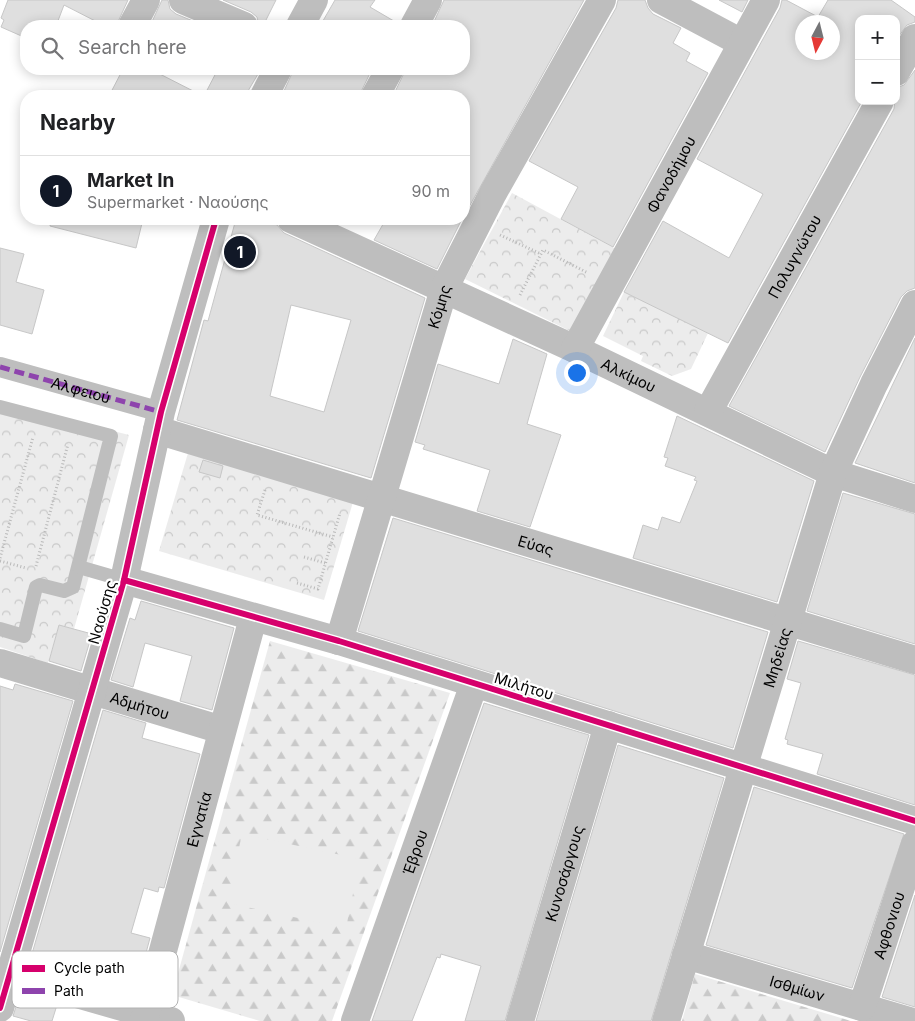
<!DOCTYPE html>
<meta charset="utf-8">
<style>
:root{--surface:#fff;--page:#f6f6f6;--text:#202124;--muted:#757577;--line:#e0e0e0;--accent:#111827}
body{margin:0;font-family:Inter,sans-serif;background:var(--page);color:var(--text)}
.controls{position:absolute;right:15px;top:15px;display:grid;overflow:hidden;border-radius:10px;box-shadow:0 2px 12px #0003}
.controls button{width:45px;height:45px;display:grid;place-items:center;padding:0;border:0;border-bottom:1px solid var(--line);background:var(--surface);color:var(--text);font:25px sans-serif}
.compass{position:absolute;left:795px;top:15px;width:45px;height:45px;border-radius:50%;background:var(--surface);box-shadow:0 2px 12px #0003;rotate:187deg}
.you{position:absolute;left:576px;top:372px;width:18px;height:18px;margin:-12px;border:4px solid #fff;border-radius:50%;background:#1a73e8;box-shadow:0 0 0 8px #1a73e833}
.badge{display:grid;place-items:center;width:32px;height:32px;border-radius:50%;background:var(--accent);color:#fff;font-size:16px;font-weight:700}
.pin{position:absolute;translate:-50% -50%;border:2px solid #fff;box-shadow:0 1px 5px #0006}
.list{margin:0;padding:0;list-style:none}
h2{display:flex;justify-content:space-between;align-items:center;height:65px;margin:0;padding:0 20px;font-size:21px}
h2 small{font-size:16px;font-weight:400;color:var(--muted)}
.list li{display:grid;grid-template-columns:32px 1fr auto;gap:15px;align-items:center;box-sizing:border-box;height:70px;padding:0 20px;border-top:1px solid var(--line)}
.list b{display:block;font-size:19px;white-space:nowrap}
.list p{margin:0;font-size:16px;white-space:nowrap;color:var(--muted)}
.list em{font-size:16px;font-style:normal;color:var(--muted)}
.icon{flex:none;width:28px;height:28px;fill:none;stroke:currentColor;stroke-width:2;stroke-linecap:round;stroke-linejoin:round}
.map{position:relative;flex:none;width:915px;height:1021px;overflow:hidden}
.search{position:absolute;background:var(--surface);box-shadow:0 2px 12px #0003;left:20px;top:20px;width:450px;height:55px;display:flex;align-items:center;gap:12px;box-sizing:border-box;padding:0 18px;border-radius:20px;color:var(--muted);font-size:19px}
.panel{position:absolute;background:var(--surface);box-shadow:0 2px 12px #0003;left:20px;top:90px;width:450px;height:135px;border-radius:20px}
.map>svg:first-child{display:block}
.forest{fill:url(#forest-firs)}
.park{fill:url(#park-crowns)}
.pitch{fill:#ececec}
.building{fill:#dfdfdf;stroke:#c7c7c7;fill-rule:evenodd}
.lines{fill:none;stroke-linecap:round;stroke-linejoin:round}
.path{stroke:#b9b9b9;stroke-width:3;stroke-dasharray:1 2.5;stroke-linecap:butt}
.service{stroke:#bebebe;stroke-width:14}
.pedestrian{stroke:#bebebe;stroke-width:20}
.minor{stroke:#bebebe;stroke-width:28}
.tertiary{stroke:#bebebe;stroke-width:28}
.quiet{stroke:#8e44ad;stroke-width:5;stroke-dasharray:10 5;stroke-linecap:butt}
.cycleway-casing{stroke:#fff;stroke-width:9}
.cycleway{stroke:#d6006c;stroke-width:6}
.labels{text-anchor:middle;dominant-baseline:central;stroke-width:4.5;stroke-linejoin:round;paint-order:stroke}
.street-label{font-size:15px;fill:#000;stroke:#fff}
.key{fill:#fff;stroke:#b2b2b2;stroke-width:1}
.key-label{font-size:14px;fill:#000}
</style>
<div class="map">
<svg width="915" height="1021" viewBox="0 0 915 1021">
<defs>
<pattern id="forest-firs" width="22" height="20" patternUnits="userSpaceOnUse" patternTransform="scale(1.25)"><rect width="22" height="20" fill="#ececec"/><path d="M5 1l3.5 6h-7zM16 11l3.5 6h-7z" fill="#c9c9c9"/></pattern>
<pattern id="park-crowns" width="20" height="18" patternUnits="userSpaceOnUse" patternTransform="scale(1.25)"><rect width="20" height="18" fill="#ececec"/><path d="M2 6a3 3 0 1 1 6 0M12 15a3 3 0 1 1 6 0" fill="none" stroke="#c9c9c9"/></pattern>
</defs>
<rect width="100%" height="100%" fill="#fff"/>
<g class="forest">
<polygon points="270,641 450,693 332,1021 260,1021 172,995"/>
<polygon points="695,974 851,1021 682,1021"/>
</g>
<g class="park">
<polygon points="512,193 616,249 572,332 465,279"/>
<polygon points="624,292 708,333 691,369 672,376 641,361 643,356 603,336"/>
<polygon points="0,402 129,435 74,629 59,625 48,663 0,647"/>
<polygon points="188,453 353,502 324,600 159,551"/>
</g>
<polygon class="pitch" points="242,834 360,859 346,928 227,903"/>
<g class="building">
<polygon points="8,0 128,0 116,26 105,26 64,5 56,26 26,26 26,38 1,27 4,20 1,18"/>
<polygon points="162,0 168,0 170,9 176,14 205,26 150,26"/>
<polygon points="223,0 276,0 263,26 259,26 257,17 251,12"/>
<polygon points="335,0 375,0 370,7 399,24 398,26 320,26"/>
<polygon points="444,0 584,0 464,216 464,96 393,96 406,69 464,69 464,26 432,26"/>
<polygon points="618,0 645,0 648,8 653,14 681,28 673,43 690,53 686,61 708,73 613,247 561,219 578,187 529,161 616,8"/>
<polygon points="719,0 748,0 742,12"/>
<path d="M782 0H786L818 17 828 0H891L915 17V22L907 25 896 40V19H859V101H862L728 343 624 292 663 221 729 258 763 194 697 159 780 8ZM802 22H832V52H802Z"/>
<polygon points="123,69 150,69 203,96 109,96"/>
<polygon points="218,69 261,69 245,96 204,96"/>
<polygon points="294,69 372,69 359,96 295,96 284,91"/>
<polygon points="915,70 915,288 907,291 901,297 860,377 825,452 729,406 894,109 896,88 904,85"/>
<polygon points="51,219 143,219 136,248 50,226"/>
<path d="M236 219H263L277 225 284 233 425 298 371 478 177 420 204 320 208 321ZM291 305 351 320 324 412 270 396Z"/>
<polygon points="386,219 462,219 437,269 374,240"/>
<polygon points="0,248 24,254 16,282 44,290 32,334 0,325"/>
<polygon points="915,338 915,483 855,463"/>
<polygon points="513,339 547,354 527,424 561,435 530,527 477,511 490,470 423,449 425,445 415,442 438,364 499,384"/>
<polygon points="677,416 814,481 777,602 633,558 643,525 658,530 662,517 680,523 697,481 694,480 696,477 665,466 668,458 664,457"/>
<polygon points="203,460 223,466 220,478 199,472"/>
<polygon points="843,493 915,514 915,644 807,611"/>
<polygon points="393,518 768,632 733,748 358,631"/>
<polygon points="141,601 234,628 212,710 180,701 192,656 145,643 133,687 111,680 130,618 135,620"/>
<polygon points="59,625 92,634 81,671 49,661"/>
<polygon points="798,641 915,675 915,805 817,774 823,754 787,744 788,740 785,739 801,683 787,679"/>
<polygon points="15,684 73,701 0,952 0,686 13,690"/>
<polygon points="484,703 589,735 505,1021 465,1021 481,966 441,954 440,958 437,957 412,1021 372,1021"/>
<polygon points="103,710 146,723 142,738 200,754 164,888 159,887 158,892 144,888 131,933 150,938 135,994 29,964"/>
<polygon points="618,745 724,778 651,1021 536,1021"/>
<polygon points="754,787 904,834 852,988 706,945"/>
<polygon points="915,895 915,1007 882,997"/>
<polygon points="20,994 57,1005 52,1021 31,1021 13,1016"/>
</g>
<g class="lines">
<g class="path">
<polyline points="500,235 541,254"/>
<polyline points="520,295 543,250 588,273"/>
<polyline points="265,490 257,515 333,537"/>
<polyline points="304,557 325,563"/>
<polyline points="0,558 33,437"/>
<polyline points="0,561 26,568"/>
<polyline points="36,566 68,444"/>
<polyline points="297,583 318,589 340,513"/>
</g>
<g class="service">
<polyline points="0,407 111,436 73,587 64,591 40,585 36,587 24,636 0,629"/>
<polyline points="79,567 124,580"/>
</g>
<path class="pedestrian" id="s1" d="M0 367 161 412"/>
<g class="minor">
<polyline points="183,0 244,26"/>
<polyline points="661,0 742,43"/>
<polyline points="132,26 146,0"/>
<polyline points="414,26 428,0"/>
<polyline points="896,72 915,38"/>
<polyline points="375,96 390,69"/>
<path id="s2" d="M291 219 575 349 833 473 915 499"/>
<path id="s3" d="M575 349 766 0"/>
<path id="s4" d="M708 412 880 101"/>
<path id="s5" d="M157 430 915 660"/>
<polyline points="124,580 339,641 915,821"/>
<path id="s6" d="M339 641 444 289 493 193 602 0"/>
<path id="s7" d="M93 691 222 730"/>
<path id="s8" d="M686 955 909 1021"/>
<polyline points="0,972 171,1021"/>
<path id="s9" d="M862 1007 915 844"/>
<path id="s10" d="M144 1021 253 618"/>
<path id="s11" d="M355 1021 474 684"/>
<path id="s12" d="M520 1021 608 725"/>
<path id="s13" d="M666 1021 833 473 874 384 915 304"/>
</g>
<g class="tertiary">
<polyline points="300,26 314,0"/>
<polyline points="264,96 278,69"/>
<polyline points="0,663 93,691"/>
<polyline points="0,1008 124,580 161,412 216,219"/>
</g>
<polyline class="quiet" points="0,367 161,412"/>
<defs>
<g id="cycleway">
<polyline points="124,580 339,641 915,821"/>
<polyline points="0,1008 124,580 161,412 216,219"/>
</g>
</defs>
<use href="#cycleway" class="cycleway-casing"/>
<use href="#cycleway" class="cycleway"/>
</g>
<g class="labels">
<g class="street-label">
<text stroke="none"><textPath href="#s3" startOffset="199">Φανοδήμου</textPath></text>
<text stroke="none"><textPath href="#s4" startOffset="178">Πολυγνώτου</textPath></text>
<text stroke="none"><textPath href="#s6" startOffset="349">Κόμης</textPath></text>
<text stroke="none"><textPath href="#s2" startOffset="372">Αλκίμου</textPath></text>
<text stroke="none"><textPath href="#s1" startOffset="84">Αλφειού</textPath></text>
<text stroke="none"><textPath href="#s5" startOffset="396">Εύας</textPath></text>
<text transform="translate(102 612) rotate(-74)">Ναούσης</text>
<text stroke="none"><textPath href="#s13" startOffset="380">Μηδείας</textPath></text>
<text transform="translate(524 686) rotate(17)">Μιλήτου</text>
<text stroke="none"><textPath href="#s7" startOffset="49">Αδμήτου</textPath></text>
<text stroke="none"><textPath href="#s10" startOffset="209">Εγνατία</textPath></text>
<text stroke="none"><textPath href="#s11" startOffset="179">Έβρου</textPath></text>
<text stroke="none"><textPath href="#s12" startOffset="154">Κυνοσάργους</textPath></text>
<text stroke="none"><textPath href="#s9" startOffset="86">Αφθονιου</textPath></text>
<text stroke="none"><textPath href="#s8" startOffset="116">Ισθμίων</textPath></text>
</g>
</g>
<rect x="12" y="951" width="166" height="57" rx="8" class="key"/>
<rect x="22" y="965" width="23" height="7" fill="#d6006c"/>
<rect x="22" y="988" width="23" height="6" fill="#8e44ad"/>
<g class="key-label">
<text x="54" y="973">Cycle path</text>
<text x="54" y="996">Path</text>
</g>
</svg>
<div class="controls">
<button>+</button>
<button>−</button>
</div>
<svg class="compass" viewBox="-18 -18 36 36"><path d="M0-13l5 13h-10z" fill="#e53935"/><path d="M0 13l5-13h-10z" fill="#757577"/></svg>
<div class="you"></div>
<div class="pin badge" style="left:240px;top:252px">1</div>
<div class="search"><svg class="icon" aria-label="search" viewBox="0 0 24 24"><circle cx="10" cy="10" r="6"/><path d="M15 15l6 6"/></svg>Search here</div>
<section class="panel">
<h2>Nearby<small></small></h2>
<ul class="list">
<li><span class="badge">1</span><div><b>Market In</b><p>Supermarket · Ναούσης</p></div><em>90 m</em></li>
</ul>
</section>
</div>
